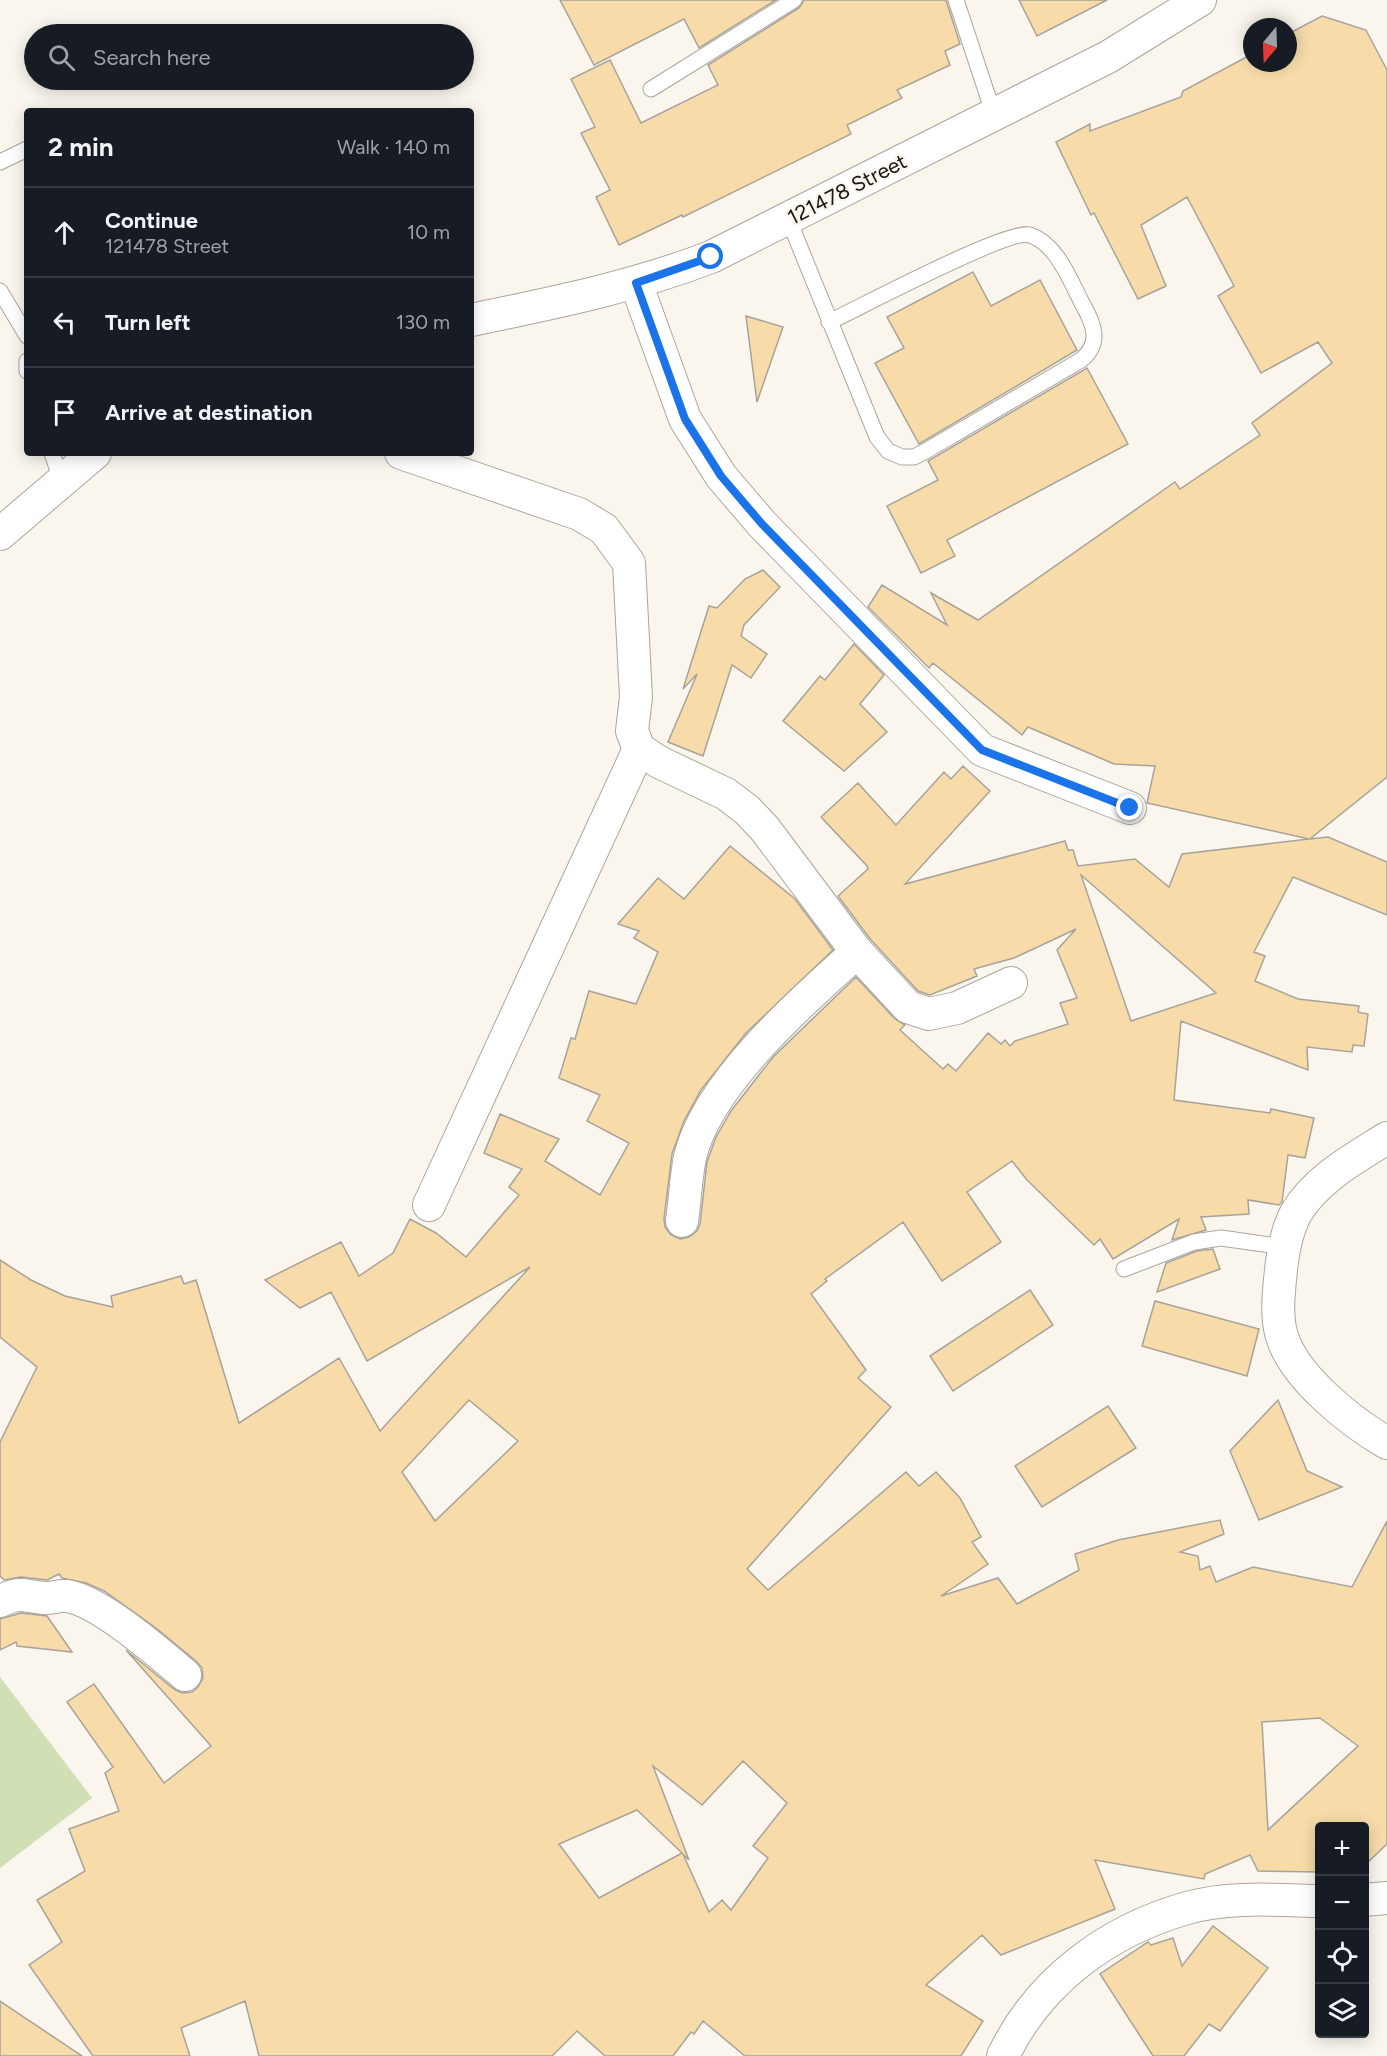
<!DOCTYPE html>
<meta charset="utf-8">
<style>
:root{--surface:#171b24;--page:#242831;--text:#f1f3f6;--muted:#9ea1a6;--line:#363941}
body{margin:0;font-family:Figtree,sans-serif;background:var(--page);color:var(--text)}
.controls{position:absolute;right:18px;bottom:18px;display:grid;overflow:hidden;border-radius:6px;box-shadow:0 3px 15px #0003}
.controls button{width:54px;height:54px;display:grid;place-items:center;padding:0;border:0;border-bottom:2px solid var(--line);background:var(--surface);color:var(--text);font:30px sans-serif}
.compass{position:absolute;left:1243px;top:18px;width:54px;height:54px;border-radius:50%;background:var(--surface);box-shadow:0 3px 15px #0003;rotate:199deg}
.stop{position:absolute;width:18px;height:18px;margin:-14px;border:4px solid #1a73e8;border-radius:50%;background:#fff}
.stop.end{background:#1a73e8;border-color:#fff;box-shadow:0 2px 6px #0008}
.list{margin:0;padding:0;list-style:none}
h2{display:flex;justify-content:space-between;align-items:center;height:78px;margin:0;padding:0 24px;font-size:26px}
h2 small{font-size:20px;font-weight:400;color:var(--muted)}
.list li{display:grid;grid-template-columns:39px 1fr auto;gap:18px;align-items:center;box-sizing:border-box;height:90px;padding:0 24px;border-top:2px solid var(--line)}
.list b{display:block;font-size:22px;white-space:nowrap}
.list p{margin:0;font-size:20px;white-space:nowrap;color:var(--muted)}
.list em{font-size:20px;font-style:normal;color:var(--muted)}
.icon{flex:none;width:33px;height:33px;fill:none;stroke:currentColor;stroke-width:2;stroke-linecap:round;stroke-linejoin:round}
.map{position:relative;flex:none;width:1387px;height:2056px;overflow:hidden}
.search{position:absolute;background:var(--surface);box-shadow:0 3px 15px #0003;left:24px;top:24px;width:450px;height:66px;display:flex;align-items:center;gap:15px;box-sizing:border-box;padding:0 21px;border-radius:33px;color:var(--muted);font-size:22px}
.panel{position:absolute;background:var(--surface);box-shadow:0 3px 15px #0003;left:24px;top:108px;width:450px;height:348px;border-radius:6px}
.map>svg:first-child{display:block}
.green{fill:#d1dfb4}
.building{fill:#f7dba9;stroke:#a7a39b;stroke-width:1.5;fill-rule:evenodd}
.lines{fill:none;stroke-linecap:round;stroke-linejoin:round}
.lane-casing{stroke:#aaa69e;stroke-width:17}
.street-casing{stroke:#aaa69e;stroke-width:34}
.lane{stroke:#fff;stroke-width:15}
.street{stroke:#fff;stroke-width:32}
.route{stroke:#1a73e8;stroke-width:8}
.labels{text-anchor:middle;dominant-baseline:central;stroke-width:5;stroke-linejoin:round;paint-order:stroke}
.street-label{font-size:21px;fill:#181614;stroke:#fbf6ed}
</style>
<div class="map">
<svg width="1387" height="2056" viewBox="0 0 1387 2056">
<rect width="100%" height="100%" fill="#fbf6ed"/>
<polygon class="green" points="0,1677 92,1798 0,1868"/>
<g class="building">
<polygon points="560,0 776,0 699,48 684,19 594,65"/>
<polygon points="804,0 946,0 960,44 945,51 950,65 897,90 902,98 847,125 851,134 683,217 682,215 619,245 596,197 610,190 581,133 595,127 571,79 610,60 641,123 718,85 708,65 799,8"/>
<polygon points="1019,0 1107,0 1037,36"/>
<path d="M1322 16 1366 30 1387 70V777L1310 839 1328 837 1387 862V915L1293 877 1254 952 1265 956 1255 981 1298 999 1359 1006 1358 1012 1368 1014 1364 1046 1353 1045 1352 1052 1307 1047 1308 1070 1181 1021 1174 1100 1270 1113 1271 1109 1314 1118 1305 1158 1288 1155 1282 1202 1279 1205 1248 1200 1249 1214 1201 1217 1206 1230 1172 1240 1179 1219 1113 1259 1100 1239 1094 1245 1027 1180 1012 1161 967 1192 1001 1242 942 1281 903 1222 825 1279 827 1281 811 1294 866 1370 858 1378 891 1407 747 1569 768 1590 906 1472 919 1486 936 1472 960 1498 981 1537 972 1542 988 1564 941 1596 998 1578 1017 1604 1079 1570 1075 1554 1118 1540 1220 1520 1224 1534 1180 1552 1198 1556 1200 1570 1210 1566 1216 1582 1253 1567 1352 1587 1387 1521V1844L1365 1865V1827H1320V1872L1258 1871 1250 1855 1205 1874 1204 1879 1095 1860 1115 1909 1001 1955 982 1935 926 1985 983 2021 961 2056H745L703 2021 694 2034 691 2032 673 2056H605L577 2031 552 2056H259L245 2001 181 2028 190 2056H93L29 1965 62 1942 37 1900 85 1871 69 1829 119 1811 105 1773 113 1767 67 1702 94 1684 164 1783 211 1746 126 1650 174 1689 182 1693 192 1692 198 1687 203 1678 202 1668 197 1662 156 1628 104 1591 86 1583 62 1578 59 1574 47 1580 21 1577 4 1580 0 1576V1442L37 1367 0 1337V1260L31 1280 65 1296 113 1307 111 1296 181 1276 184 1284 196 1280 239 1423 339 1358 380 1431 530 1267 367 1361 331 1292 300 1308 265 1280 341 1242 359 1276 393 1253 410 1219 436 1233 466 1257 519 1195 509 1187 522 1169 484 1153 500 1114 559 1139 545 1161 600 1195 629 1143 587 1121 600 1095 559 1078 571 1038 575 1039 589 991 636 1004 658 952 634 938 639 931 618 924 658 878 684 899 730 846 795 899 833 950 746 1033 701 1090 684 1121 672 1154 664 1219 665 1227 671 1235 680 1239 689 1237 697 1231 700 1224 707 1162 716 1137 731 1111 773 1057 856 977 895 1019 905 1025 900 1030 943 1069 948 1064 956 1071 988 1033 1001 1044 1005 1040 1010 1046 1015 1041 1068 1024 1060 1003 1077 998 1057 950 1076 929 1014 958 974 969 977 976 930 995 918 991 871 940 838 896 868 869 867 866 821 817 858 783 896 825 944 772 951 779 963 766 990 791 905 884 1065 841 1068 850H1073L1078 866 1135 859 1169 887 1182 854 1309 839 1147 803 1155 766 1114 764 1028 727 1022 735 933 663 929 668 868 607 882 585 947 625 931 593 978 620 1175 482 1180 489 1260 435 1252 423 1332 363 1318 342 1261 373 1218 296 1234 286 1187 197 1141 225 1166 286 1138 299 1094 213 1091 215 1056 142 1090 124V131L1181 97 1183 91 1252 54V63H1288V34ZM1081 875 1104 895 1216 993 1131 1021ZM469 1400 518 1441 435 1521 402 1472ZM1320 1718 1358 1746 1268 1830 1262 1722ZM743 1761 787 1803 753 1846 768 1858 731 1910 722 1900 709 1912 683 1854 689 1860 653 1766 702 1805ZM637 1810 682 1853 599 1898 559 1844Z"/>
<polygon points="973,272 991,306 1040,280 1077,350 919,444 875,363 904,348 887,317"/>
<polygon points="746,316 783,327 757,402"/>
<polygon points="1087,368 1128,444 947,540 955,556 921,573 887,506 938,480 928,461"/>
<polygon points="763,570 780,587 744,625 741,636 767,654 751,678 732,665 703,756 668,742 697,674 683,689 709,606 717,608 745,579"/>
<polygon points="854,644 884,675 860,704 887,732 844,771 783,721 820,676 825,680"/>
<polygon points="1213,1249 1220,1269 1157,1292 1166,1263 1197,1251"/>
<polygon points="1030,1290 1053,1325 953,1391 930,1356"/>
<polygon points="1155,1301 1259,1329 1247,1376 1142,1346"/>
<polygon points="1278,1400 1307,1471 1342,1487 1259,1520 1230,1451"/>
<polygon points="1108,1406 1136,1448 1042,1507 1015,1466"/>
<polygon points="21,1613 47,1616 72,1652 17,1646 16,1642 0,1650 0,1619"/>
<polygon points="1213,1926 1268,1968 1220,2031 1209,2024 1184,2056 1153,2056 1100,1974 1148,1942 1151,1945 1173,1938 1182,1966"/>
<polygon points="0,2001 82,2056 0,2056"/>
</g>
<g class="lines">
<defs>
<g id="lane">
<polyline points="956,0 994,115"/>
<polyline points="651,89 794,0"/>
<polyline points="0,162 27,149"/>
<path d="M788 218 877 437 888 451 902 457H914L924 452 1081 360C1102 343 1094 324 1082 303 1070 280 1057 244 1030 235 1009 228 859 308 829 322"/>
<polyline points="0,291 27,336"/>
<polyline points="27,361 27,371"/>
<polyline points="52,453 61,480"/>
<polyline points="1124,1269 1194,1242 1221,1238 1284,1247"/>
</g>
<g id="street">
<polyline points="636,283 685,419 721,476 762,524 982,750 1130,808"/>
<path d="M471 320C553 303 633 287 711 257L1108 57 1200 0"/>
<polyline points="401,453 579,514 604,529 629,563 636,697 632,731 639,749 659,762 726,794 747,810 765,829 857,952 908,1007 929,1014 957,1008 1011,983"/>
<polyline points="0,534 95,453"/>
<path d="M1387 1138C1355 1158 1316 1179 1296 1213 1287 1230 1283 1251 1281 1270 1279 1289 1276 1314 1281 1333 1292 1376 1351 1422 1387 1443"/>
<polyline points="429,1205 639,749"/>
<path d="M682 1221C685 1200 686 1177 690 1157 707 1084 803 1000 857 952"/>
<path d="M0 1601C23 1591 21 1596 44 1598 51 1599 59 1595 67 1596 100 1601 159 1653 185 1675"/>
<polyline points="1364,1900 1387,1898"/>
<path d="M1003 2056C1039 1981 1107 1931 1187 1908 1229 1896 1276 1900 1320 1901"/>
</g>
</defs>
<use href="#lane" class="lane-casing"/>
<use href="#street" class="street-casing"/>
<use href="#lane" class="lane"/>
<use href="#street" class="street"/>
</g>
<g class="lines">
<polyline class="route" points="711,257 636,283 685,419 721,476 762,524 982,750 1130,808"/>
</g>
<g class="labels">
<g class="street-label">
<text transform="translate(847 189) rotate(-27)">121478 Street</text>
</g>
</g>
</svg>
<div class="controls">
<button>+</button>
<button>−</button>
<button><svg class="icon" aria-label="locate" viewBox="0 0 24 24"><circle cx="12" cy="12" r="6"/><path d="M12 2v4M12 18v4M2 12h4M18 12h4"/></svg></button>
<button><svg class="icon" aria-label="layers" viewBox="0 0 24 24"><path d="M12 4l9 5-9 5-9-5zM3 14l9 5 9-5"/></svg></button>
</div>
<svg class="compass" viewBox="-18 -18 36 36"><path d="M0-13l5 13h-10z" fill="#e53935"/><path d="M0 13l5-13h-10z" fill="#9ea1a6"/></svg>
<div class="stop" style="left:711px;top:257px"></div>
<div class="stop end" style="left:1130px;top:808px"></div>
<div class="search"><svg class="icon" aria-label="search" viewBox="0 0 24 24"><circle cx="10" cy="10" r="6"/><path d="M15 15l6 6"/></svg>Search here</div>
<section class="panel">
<h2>2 min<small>Walk · 140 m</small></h2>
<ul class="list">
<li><svg class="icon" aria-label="ahead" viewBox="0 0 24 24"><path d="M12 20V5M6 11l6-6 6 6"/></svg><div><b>Continue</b><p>121478 Street</p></div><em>10 m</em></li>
<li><svg class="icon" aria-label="left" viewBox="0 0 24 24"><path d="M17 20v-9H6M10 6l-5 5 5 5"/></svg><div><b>Turn left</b></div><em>130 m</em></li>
<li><svg class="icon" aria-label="arrive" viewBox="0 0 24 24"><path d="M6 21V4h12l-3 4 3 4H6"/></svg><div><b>Arrive at destination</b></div></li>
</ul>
</section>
</div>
